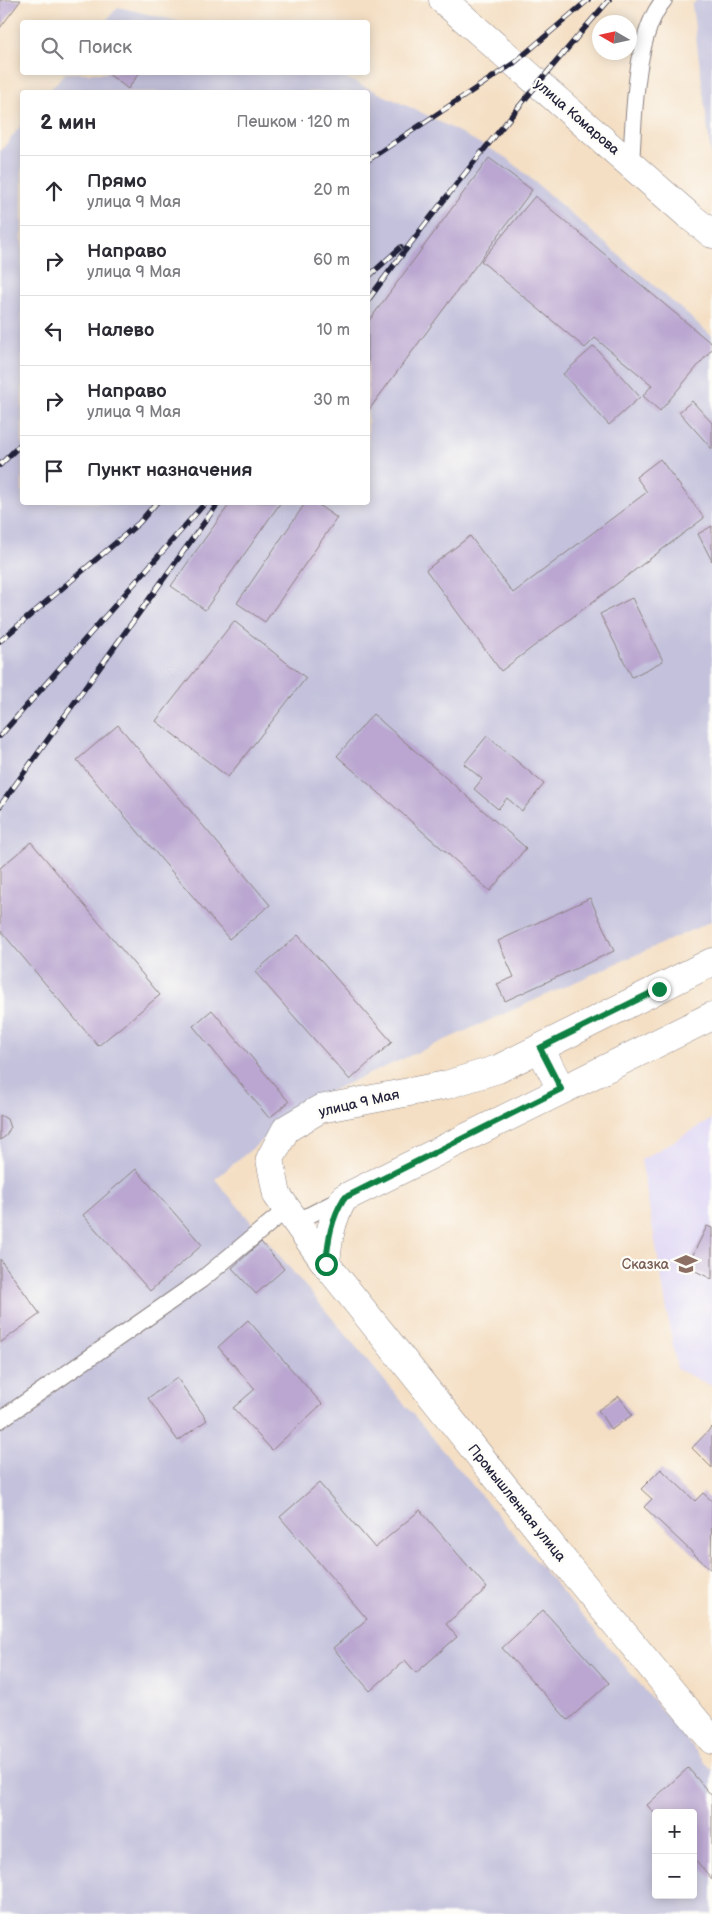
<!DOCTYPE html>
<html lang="ru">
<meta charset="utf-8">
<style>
:root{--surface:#fff;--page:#f7f7f7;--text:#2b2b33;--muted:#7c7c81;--line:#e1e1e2}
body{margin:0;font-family:"Balsamiq Sans",sans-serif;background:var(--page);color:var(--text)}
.controls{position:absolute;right:15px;bottom:15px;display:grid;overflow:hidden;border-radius:5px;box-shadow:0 2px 12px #0003}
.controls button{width:45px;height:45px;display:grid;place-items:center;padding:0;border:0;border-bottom:1px solid var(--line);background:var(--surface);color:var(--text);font:25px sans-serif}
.compass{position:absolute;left:592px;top:15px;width:45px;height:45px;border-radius:50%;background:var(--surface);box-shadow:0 2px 12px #0003;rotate:279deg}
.stop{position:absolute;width:15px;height:15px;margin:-11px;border:4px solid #0b8043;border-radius:50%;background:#fff}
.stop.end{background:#0b8043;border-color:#fff;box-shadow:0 1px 5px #0008}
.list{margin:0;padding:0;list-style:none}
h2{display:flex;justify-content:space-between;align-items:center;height:65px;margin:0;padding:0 20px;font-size:21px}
h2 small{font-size:16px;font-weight:400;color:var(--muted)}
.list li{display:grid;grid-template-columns:32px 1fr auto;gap:15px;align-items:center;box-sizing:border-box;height:70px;padding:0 20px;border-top:1px solid var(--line)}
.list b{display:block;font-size:19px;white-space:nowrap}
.list p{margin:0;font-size:16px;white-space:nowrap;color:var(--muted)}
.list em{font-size:16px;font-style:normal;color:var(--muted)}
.icon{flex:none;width:28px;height:28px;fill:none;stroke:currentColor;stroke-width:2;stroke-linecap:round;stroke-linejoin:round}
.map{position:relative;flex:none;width:712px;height:1914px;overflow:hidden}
.search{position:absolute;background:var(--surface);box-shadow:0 2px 12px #0003;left:20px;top:20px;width:350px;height:55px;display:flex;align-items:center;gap:12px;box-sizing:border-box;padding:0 18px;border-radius:5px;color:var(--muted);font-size:19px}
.panel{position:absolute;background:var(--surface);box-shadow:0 2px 12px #0003;left:20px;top:90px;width:350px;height:415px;border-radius:5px}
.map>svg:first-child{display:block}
.built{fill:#ded5f5}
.industrial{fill:#c3c1db;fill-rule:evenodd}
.building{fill:#baa6d0}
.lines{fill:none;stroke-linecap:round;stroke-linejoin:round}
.lane-casing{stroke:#8b8080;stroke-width:18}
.street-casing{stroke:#8b8080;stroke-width:29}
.secondary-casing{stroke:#8b8080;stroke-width:29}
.lane{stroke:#fff;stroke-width:16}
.street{stroke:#fff;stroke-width:28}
.secondary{stroke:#fff;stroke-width:28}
.rail-casing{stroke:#22223b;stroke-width:5.5}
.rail{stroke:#fdfcf7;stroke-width:4;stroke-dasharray:11;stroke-linecap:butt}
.route{stroke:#0b8043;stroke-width:6}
.labels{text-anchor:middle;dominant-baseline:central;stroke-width:4.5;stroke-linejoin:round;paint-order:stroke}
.street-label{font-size:14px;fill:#22223b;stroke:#fdfcf7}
.education-label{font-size:14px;fill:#785e54;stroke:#fdfcf7;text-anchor:end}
</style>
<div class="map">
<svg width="712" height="1914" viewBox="0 0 712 1914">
<rect width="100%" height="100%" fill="#fdfcf7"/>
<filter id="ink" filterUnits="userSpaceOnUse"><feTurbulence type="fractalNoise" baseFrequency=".02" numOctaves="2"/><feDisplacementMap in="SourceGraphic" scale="10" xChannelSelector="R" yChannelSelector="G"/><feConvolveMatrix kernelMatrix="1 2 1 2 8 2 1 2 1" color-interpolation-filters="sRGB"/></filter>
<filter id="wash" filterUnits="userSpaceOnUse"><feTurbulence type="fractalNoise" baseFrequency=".0096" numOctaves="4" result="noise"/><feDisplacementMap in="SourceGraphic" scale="20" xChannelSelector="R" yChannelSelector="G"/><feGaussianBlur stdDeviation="1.12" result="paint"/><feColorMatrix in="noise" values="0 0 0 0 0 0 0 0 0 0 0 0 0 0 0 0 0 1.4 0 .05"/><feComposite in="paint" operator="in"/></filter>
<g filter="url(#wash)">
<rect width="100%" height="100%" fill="#f4dfc4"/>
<polygon class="built" points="712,1119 712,1386 677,1369 641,1160"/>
<g class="industrial">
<polygon points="697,0 712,0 712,162 692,5"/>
<polygon points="118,7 181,22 105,22"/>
<path d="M65 73H335L429 116 507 158 712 336V921L313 1099 215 1179 712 1770V1914H0V152L22 124V502H368V92H48ZM656 1813H693V1895H656Z"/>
</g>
<g id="blocks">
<g class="building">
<polygon points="0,0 21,0 0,28"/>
<polygon points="106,72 140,72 128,89"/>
<polygon points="489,158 532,190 368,411 368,322"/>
<polygon points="535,196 712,344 712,349 660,411 643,396 652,385 595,338 585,348 481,261"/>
<polygon points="594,346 640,397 609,425 563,374"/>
<polygon points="692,401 712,423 712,449 679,412"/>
<polygon points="660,459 704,518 501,671 426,570 470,536 513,593 647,492 636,477"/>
<polygon points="231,502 281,502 205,610 171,586"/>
<polygon points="306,502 314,502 337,518 265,622 237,603"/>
<polygon points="712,526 712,561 698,534"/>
<polygon points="632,598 663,661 632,677 600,614"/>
<polygon points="234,621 306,678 228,777 156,721"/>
<polygon points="373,714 526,848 490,891 337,756"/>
<polygon points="118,725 270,905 229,939 77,760"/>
<polygon points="487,736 544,784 522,811 507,798 498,809 474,789 482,779 464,764"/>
<polygon points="31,842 160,995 98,1046 0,930 0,868"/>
<polygon points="590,898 614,951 505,1001 497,984 514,977 498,941"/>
<polygon points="298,935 392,1042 350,1080 255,972"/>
<polygon points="212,1010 289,1102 269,1118 193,1026"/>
<polygon points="0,1115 7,1119 10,1128 6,1136 0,1140"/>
<polygon points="136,1169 202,1245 150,1291 83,1215"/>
<polygon points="707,1226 712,1228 712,1279 687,1267"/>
<polygon points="261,1242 284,1269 256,1294 232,1268"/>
<polygon points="0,1259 40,1314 0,1343"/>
<polygon points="248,1320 322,1404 272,1450 233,1408 255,1389 218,1347"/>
<polygon points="177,1378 207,1420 178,1441 148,1398"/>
<polygon points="619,1396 632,1415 611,1430 598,1410"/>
<polygon points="712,1427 712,1468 692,1448"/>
<polygon points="661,1469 695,1501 703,1493 712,1501 711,1570 644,1507 652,1499 641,1489"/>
<polygon points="319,1483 375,1548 420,1510 487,1588 446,1624 457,1637 416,1673 405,1660 370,1691 333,1648 367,1619 280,1517"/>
<polygon points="543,1610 609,1683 568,1720 502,1648"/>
<polygon points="688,1768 712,1796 712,1879 693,1857 693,1813 656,1813 656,1815 647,1805"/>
</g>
</g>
</g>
<g filter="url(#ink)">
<use href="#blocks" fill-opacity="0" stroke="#8b8080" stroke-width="1"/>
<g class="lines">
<defs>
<g id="lane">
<path d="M631 165C634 120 634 34 664 0"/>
<polyline points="296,1222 343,1198"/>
<polyline points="0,1420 201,1280 287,1209"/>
</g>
<g id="street">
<polyline points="712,962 498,1069 446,1085 320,1109 286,1129 270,1159 277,1195 326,1264 571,1570 712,1740"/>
<polyline points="540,1048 561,1089"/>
<path d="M326 1264C328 1240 331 1219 344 1198L712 1016"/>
</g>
<polyline id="secondary" points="443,0 687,214 712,234"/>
</defs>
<use href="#lane" class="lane-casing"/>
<use href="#street" class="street-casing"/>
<use href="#secondary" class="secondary-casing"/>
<use href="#lane" class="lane"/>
<use href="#street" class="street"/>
<use href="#secondary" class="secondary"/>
<defs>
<g id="rail">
<polyline points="368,160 514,63 588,0"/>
<polyline points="368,277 401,247"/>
<path d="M368 300C444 197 525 97 609 0"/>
<polyline points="0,465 22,443"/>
<polyline points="0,641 139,523 157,502"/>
<polyline points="0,736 206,502"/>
<polyline points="0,806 219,502"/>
</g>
</defs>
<use href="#rail" class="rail-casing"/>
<use href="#rail" class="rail"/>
</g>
</g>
<g class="lines" filter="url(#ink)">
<path class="route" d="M326 1264C328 1240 331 1219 344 1198L561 1089 540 1048 659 989"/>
</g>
<defs>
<symbol id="school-bare" viewBox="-9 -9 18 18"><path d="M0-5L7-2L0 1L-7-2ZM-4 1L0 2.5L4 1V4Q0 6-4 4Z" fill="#8d6e63" stroke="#fdfcf7" stroke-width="2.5" paint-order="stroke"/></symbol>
</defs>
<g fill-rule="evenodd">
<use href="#school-bare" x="670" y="1248" width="32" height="32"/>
</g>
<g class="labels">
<g class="street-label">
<text transform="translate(577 117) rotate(41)">улица Комарова</text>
<text transform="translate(359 1103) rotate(-13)">улица 9 Мая</text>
<text transform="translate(517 1503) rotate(51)">Промышленная улица</text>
</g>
<g class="education-label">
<text x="669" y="1264">Сказка</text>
</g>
</g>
</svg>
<div class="controls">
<button>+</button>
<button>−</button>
</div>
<svg class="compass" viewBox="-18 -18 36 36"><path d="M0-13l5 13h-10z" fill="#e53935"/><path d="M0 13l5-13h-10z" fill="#7c7c81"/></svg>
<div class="stop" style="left:326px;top:1264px"></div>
<div class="stop end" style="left:659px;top:989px"></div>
<div class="search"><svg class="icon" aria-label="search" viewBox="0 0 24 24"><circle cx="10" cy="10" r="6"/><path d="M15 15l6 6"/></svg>Поиск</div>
<section class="panel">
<h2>2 мин<small>Пешком · 120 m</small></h2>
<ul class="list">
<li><svg class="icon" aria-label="ahead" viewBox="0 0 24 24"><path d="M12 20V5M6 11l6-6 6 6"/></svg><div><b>Прямо</b><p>улица 9 Мая</p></div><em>20 m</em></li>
<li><svg class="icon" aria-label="right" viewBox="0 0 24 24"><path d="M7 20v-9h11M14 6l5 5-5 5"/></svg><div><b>Направо</b><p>улица 9 Мая</p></div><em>60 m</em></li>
<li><svg class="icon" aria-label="left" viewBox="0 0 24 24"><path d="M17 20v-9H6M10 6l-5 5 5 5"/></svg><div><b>Налево</b></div><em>10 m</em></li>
<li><svg class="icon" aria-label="right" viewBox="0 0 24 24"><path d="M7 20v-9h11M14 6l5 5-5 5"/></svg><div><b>Направо</b><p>улица 9 Мая</p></div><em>30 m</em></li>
<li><svg class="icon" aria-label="arrive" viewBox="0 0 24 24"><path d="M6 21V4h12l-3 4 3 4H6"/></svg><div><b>Пункт назначения</b></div></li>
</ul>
</section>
</div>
